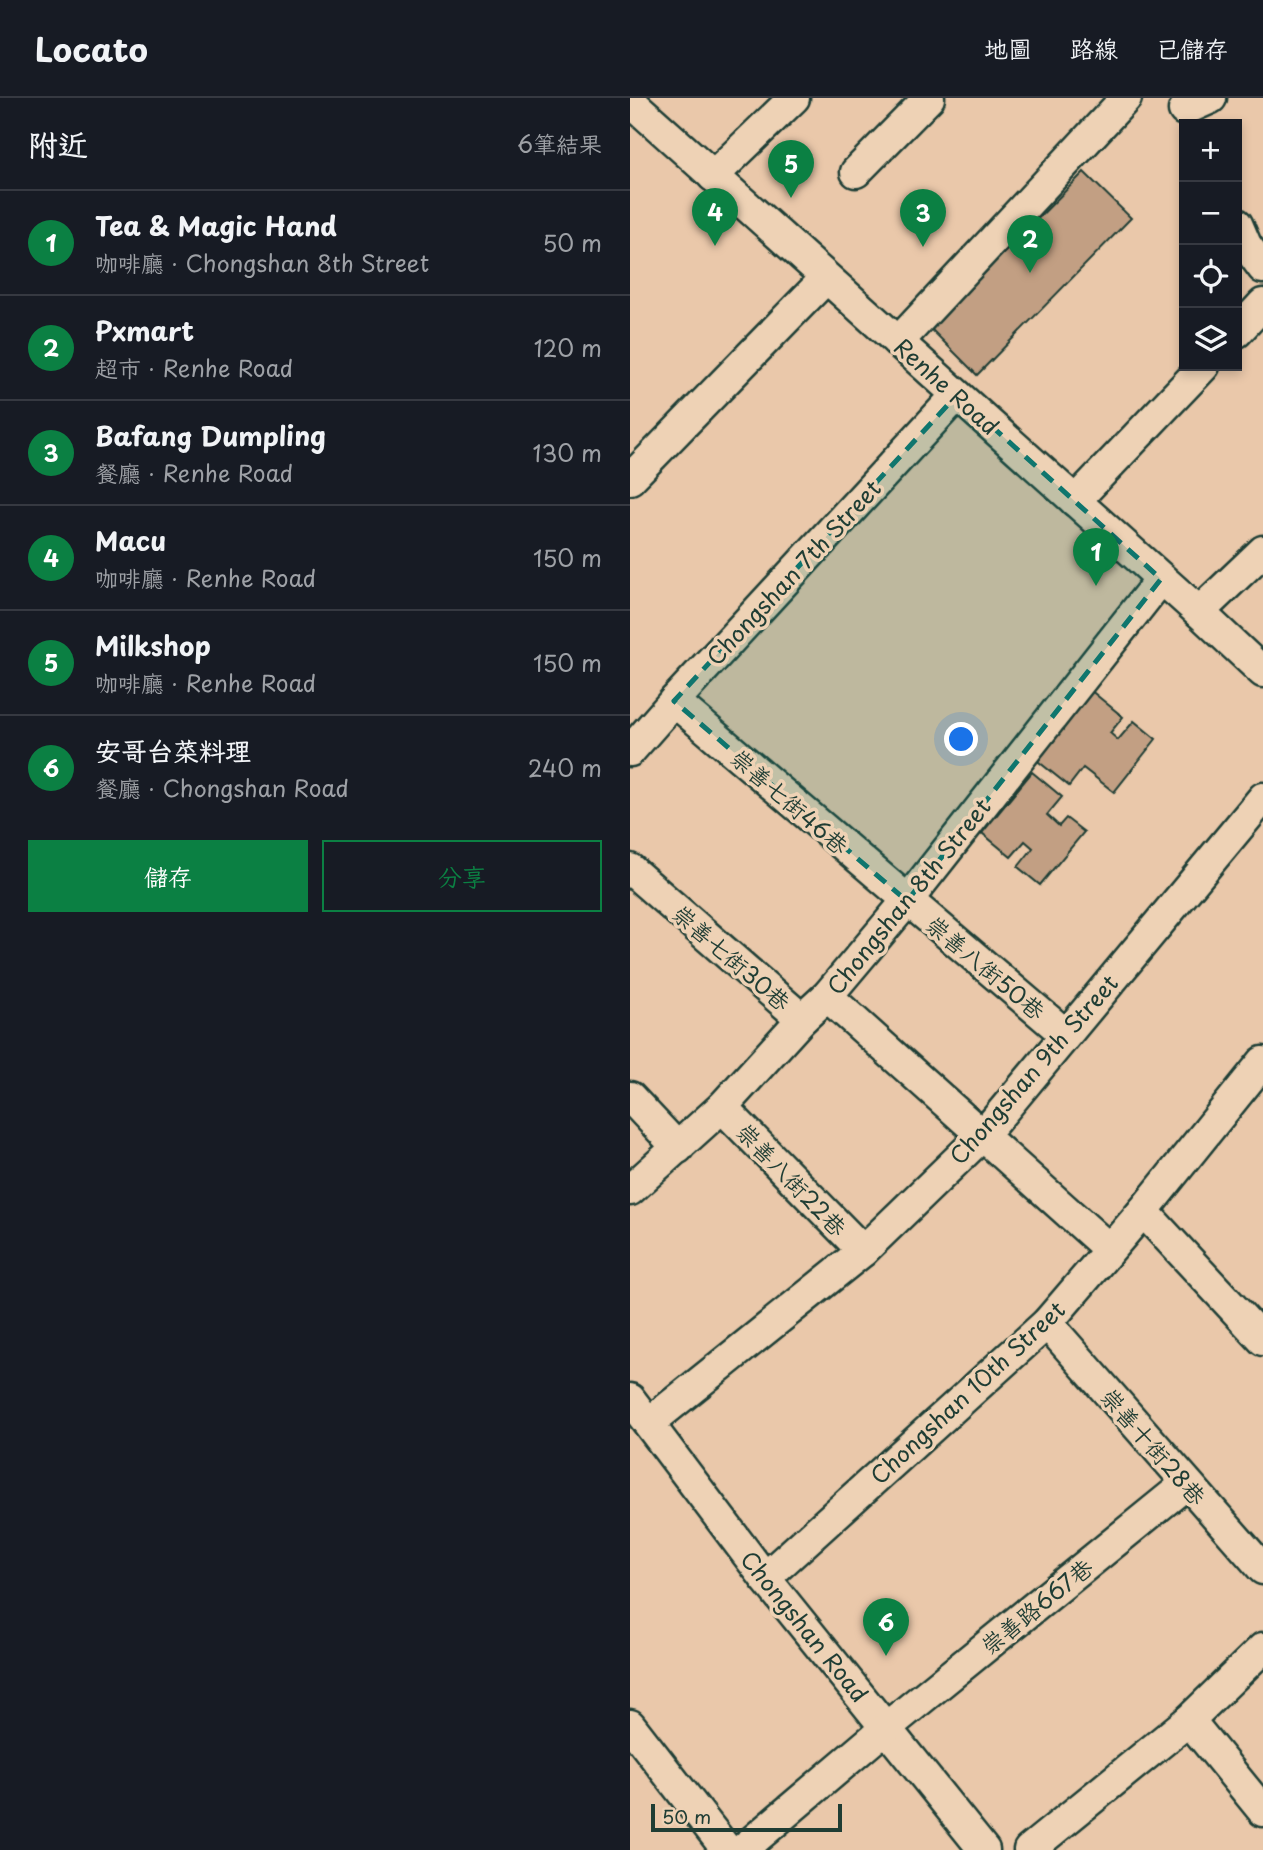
<!DOCTYPE html>
<html lang="zh-TW">
<meta charset="utf-8">
<style>
:root{--surface:#171b24;--page:#20242c;--text:#f1f3f6;--muted:#9ea1a6;--line:#363941;--accent:#0b8043}
body{margin:0;font-family:"Playpen Sans","LXGW WenKai TC",sans-serif;background:var(--page);color:var(--text)}
.controls{position:absolute;right:21px;top:21px;display:grid;overflow:hidden;border-radius:0px;box-shadow:0 4px 10px #0003}
.controls button{width:63px;height:63px;display:grid;place-items:center;padding:0;border:0;border-bottom:2px solid var(--line);background:var(--surface);color:var(--text);font:35px sans-serif}
.scale{position:absolute;left:21px;bottom:18px;width:191px;box-sizing:border-box;padding-left:7px;border:4px solid #1f3d34;border-top:0;font-size:19px;line-height:24px;white-space:nowrap;color:#1f3d34;-webkit-text-stroke:5px #eed2b5;paint-order:stroke}
.you{position:absolute;left:332px;top:642px;width:24px;height:24px;margin:-18px;border:5px solid #fff;border-radius:50%;background:#1a73e8;box-shadow:0 0 0 10px #1a73e833}
.badge{display:grid;place-items:center;width:46px;height:46px;border-radius:50%;background:var(--accent);color:#fff;font-size:23px;font-weight:700}
.pin{position:absolute;translate:-50% -58px;filter:drop-shadow(0 2px 4px #0008)}
.pin::after{content:'';position:absolute;top:37px;width:24px;height:21px;background:inherit;clip-path:polygon(0 0,100% 0,50% 100%)}
.list{margin:0;padding:0;list-style:none}
h2{display:flex;justify-content:space-between;align-items:center;height:91px;margin:0;padding:0 28px;font-size:30px}
h2 small{font-size:23px;font-weight:400;color:var(--muted)}
.list li{display:grid;grid-template-columns:46px 1fr auto;gap:21px;align-items:center;box-sizing:border-box;height:105px;padding:0 28px;border-top:2px solid var(--line)}
.list b{display:block;font-size:26px;white-space:nowrap}
.list p{margin:0;font-size:23px;white-space:nowrap;color:var(--muted)}
.list em{font-size:23px;font-style:normal;color:var(--muted)}
.actions{display:flex;gap:14px;padding:21px 28px}
.actions a{flex:1;padding:16px 0;border:2px solid var(--accent);border-radius:0px;text-align:center;font-size:24px;color:var(--accent)}
.actions .main{background:var(--accent);color:#fff}
.icon{flex:none;width:38px;height:38px;fill:none;stroke:currentColor;stroke-width:2;stroke-linecap:round;stroke-linejoin:round}
.map{position:relative;flex:none;width:633px;height:1752px;overflow:hidden}
header{display:flex;align-items:center;gap:42px;box-sizing:border-box;height:98px;padding:0 35px;background:var(--surface);border-bottom:2px solid var(--line)}
header strong{font-size:33px}
nav{display:flex;gap:38px;margin-inline-start:auto;font-size:24px}
main{display:flex}
aside{flex:1;background:var(--surface)}
.map>svg:first-child{display:block}
.building{fill:#c29f83;stroke:#1f3d34;stroke-width:2}
.lines{fill:none;stroke-linecap:round;stroke-linejoin:round}
.minor-casing{stroke:#1f3d34;stroke-width:35}
.minor{stroke:#eed2b5;stroke-width:30}
.marked{fill:#0f766e;fill-opacity:0.2;stroke:#0f766e;stroke-width:5;stroke-dasharray:14 9;stroke-linejoin:round}
.labels{text-anchor:middle;dominant-baseline:central;stroke-width:7;stroke-linejoin:round;paint-order:stroke}
.street-label{font-size:23px;fill:#1f3d34;stroke:#eed2b5}
</style>
<header>
<strong>Locato</strong>
<nav><a>地圖</a><a>路線</a><a>已儲存</a></nav>
</header>
<main>
<aside>
<h2>附近<small>6筆結果</small></h2>
<ul class="list">
<li><span class="badge">1</span><div><b>Tea &amp; Magic Hand</b><p>咖啡廳 · Chongshan 8th Street</p></div><em>50 m</em></li>
<li><span class="badge">2</span><div><b>Pxmart</b><p>超市 · Renhe Road</p></div><em>120 m</em></li>
<li><span class="badge">3</span><div><b>Bafang Dumpling</b><p>餐廳 · Renhe Road</p></div><em>130 m</em></li>
<li><span class="badge">4</span><div><b>Macu</b><p>咖啡廳 · Renhe Road</p></div><em>150 m</em></li>
<li><span class="badge">5</span><div><b>Milkshop</b><p>咖啡廳 · Renhe Road</p></div><em>150 m</em></li>
<li><span class="badge">6</span><div><b>安哥台菜料理</b><p>餐廳 · Chongshan Road</p></div><em>240 m</em></li>
</ul>
<div class="actions"><a class="main">儲存</a><a>分享</a></div>
</aside>
<div class="map">
<svg width="633" height="1752" viewBox="0 0 633 1752">
<rect width="100%" height="100%" fill="#eac8aa"/>
<filter id="ink" filterUnits="userSpaceOnUse"><feTurbulence type="fractalNoise" baseFrequency=".0143" numOctaves="2"/><feDisplacementMap in="SourceGraphic" scale="14" xChannelSelector="R" yChannelSelector="G"/><feConvolveMatrix kernelMatrix="1 2 1 2 8 2 1 2 1" color-interpolation-filters="sRGB"/></filter>
<g filter="url(#ink)">
<g class="building">
<polygon points="454,74 501,120 347,277 300,230"/>
<polygon points="459,591 493,619 480,635 488,642 504,623 526,641 484,694 453,670 439,688 404,660"/>
<polygon points="402,674 432,699 417,717 429,728 436,720 454,734 410,787 388,769 403,750 395,743 381,759 352,735"/>
</g>
<g class="lines">
<defs>
<g id="minor">
<polyline points="0,3 569,514 633,574"/>
<polyline points="554,12 581,0"/>
<polyline points="226,74 299,0"/>
<polyline points="83,78 164,0"/>
<polyline points="607,126 616,147 633,170"/>
<polyline points="607,234 633,206"/>
<polyline points="268,244 496,0"/>
<polyline points="0,381 196,180"/>
<polyline points="445,403 574,268"/>
<polyline points="569,514 633,453"/>
<polyline points="44,603 435,936"/>
<polyline points="0,653 44,603 327,297"/>
<polyline points="0,771 172,921"/>
<polyline points="197,898 479,1151"/>
<polyline points="0,999 48,1050"/>
<polyline points="92,1009 233,1153"/>
<polyline points="0,1092 92,1009 172,921 197,898 277,803 531,481"/>
<polyline points="513,1113 633,1242"/>
<polyline points="417,1225 633,1471"/>
<polyline points="0,1301 135,1480 354,1752"/>
<polyline points="19,1325 233,1153 353,1037 633,700"/>
<polyline points="135,1480 417,1225 513,1113 633,964"/>
<polyline points="559,1622 633,1713"/>
<polyline points="0,1627 97,1752"/>
<polyline points="112,1752 257,1629 556,1386"/>
<polyline points="399,1752 559,1622 633,1550"/>
</g>
</defs>
<use href="#minor" class="minor-casing"/>
<use href="#minor" class="minor"/>
</g>
</g>
<path class="marked" d="M327 297 531 481 277 803 44 603Z"/>
<g class="labels">
<g class="street-label">
<text transform="translate(317 288) rotate(42)">Renhe Road</text>
<text transform="translate(163 474) rotate(-47)">Chongshan 7th Street</text>
<text transform="translate(160 703) rotate(41)">崇善七街46巷</text>
<text transform="translate(278 798) rotate(-51)">Chongshan 8th Street</text>
<text transform="translate(102 859) rotate(41)">崇善七街30巷</text>
<text transform="translate(356 869) rotate(40)">崇善八街50巷</text>
<text transform="translate(403 971) rotate(-49)">Chongshan 9th Street</text>
<text transform="translate(162 1081) rotate(46)">崇善八街22巷</text>
<text transform="translate(337 1294) rotate(-43)">Chongshan 10th Street</text>
<text transform="translate(524 1348) rotate(49)">崇善十街28巷</text>
<text transform="translate(406 1508) rotate(-39)">崇善路667巷</text>
<text transform="translate(175 1528) rotate(51)">Chongshan Road</text>
</g>
</g>
</svg>
<div class="controls">
<button>+</button>
<button>−</button>
<button><svg class="icon" aria-label="locate" viewBox="0 0 24 24"><circle cx="12" cy="12" r="6"/><path d="M12 2v4M12 18v4M2 12h4M18 12h4"/></svg></button>
<button><svg class="icon" aria-label="layers" viewBox="0 0 24 24"><path d="M12 4l9 5-9 5-9-5zM3 14l9 5 9-5"/></svg></button>
</div>
<div class="scale">50 m</div>
<div class="you"></div>
<div class="pin badge" style="left:466px;top:488px">1</div>
<div class="pin badge" style="left:400px;top:175px">2</div>
<div class="pin badge" style="left:293px;top:149px">3</div>
<div class="pin badge" style="left:85px;top:148px">4</div>
<div class="pin badge" style="left:161px;top:100px">5</div>
<div class="pin badge" style="left:256px;top:1558px">6</div>
</div>
</main>
